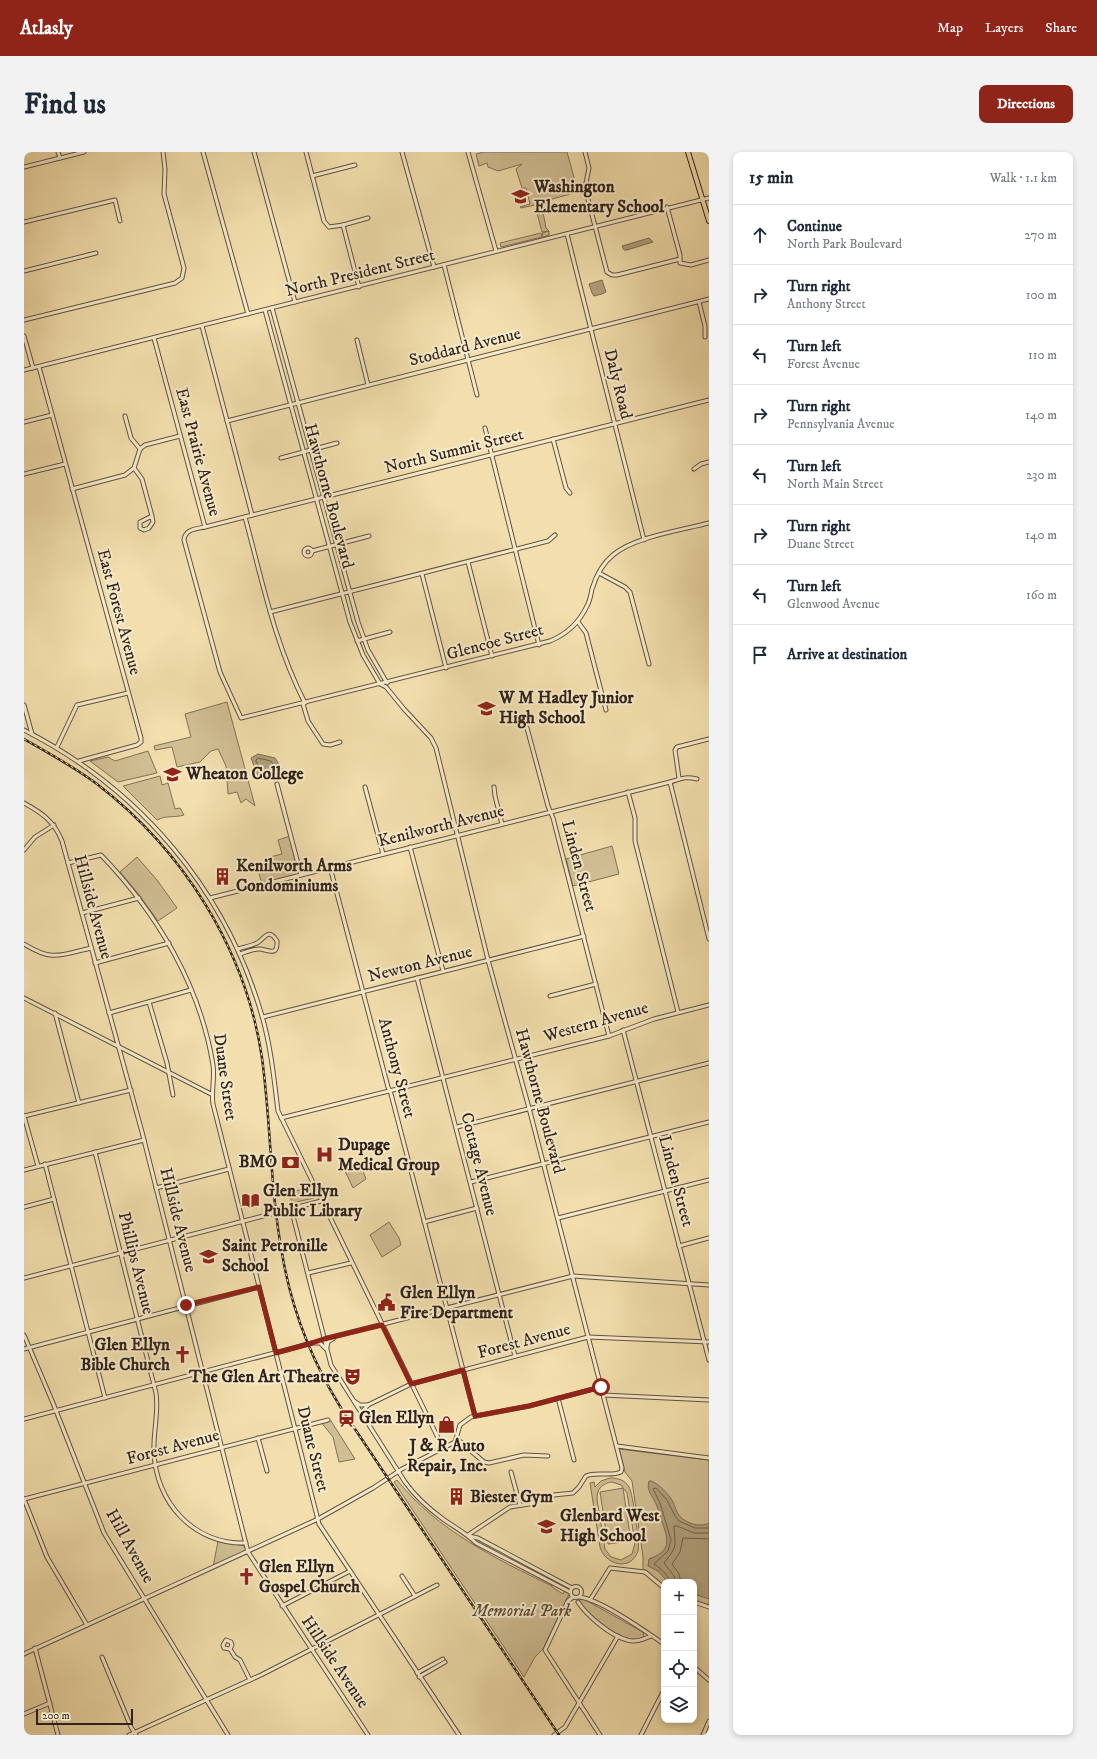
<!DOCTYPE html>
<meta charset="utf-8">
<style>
:root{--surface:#fff;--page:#f2f2f3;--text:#1f2937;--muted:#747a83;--line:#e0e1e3;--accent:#8f2418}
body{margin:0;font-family:"IM FELL DW Pica",serif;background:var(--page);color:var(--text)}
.controls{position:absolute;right:12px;bottom:12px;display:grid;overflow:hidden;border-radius:8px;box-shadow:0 2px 6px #0003}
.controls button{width:36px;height:36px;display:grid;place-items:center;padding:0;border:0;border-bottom:1px solid var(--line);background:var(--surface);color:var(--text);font:20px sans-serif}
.scale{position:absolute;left:12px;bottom:10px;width:97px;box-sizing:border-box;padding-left:4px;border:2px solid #31231b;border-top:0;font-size:11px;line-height:14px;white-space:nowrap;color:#31231b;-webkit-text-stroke:3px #f7eaca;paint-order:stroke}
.stop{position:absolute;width:12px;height:12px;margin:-9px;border:3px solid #8f2418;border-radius:50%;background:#fff}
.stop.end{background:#8f2418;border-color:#fff;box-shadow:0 1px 4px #0008}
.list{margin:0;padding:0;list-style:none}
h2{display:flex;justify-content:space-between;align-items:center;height:52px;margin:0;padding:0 16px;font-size:17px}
h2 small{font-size:13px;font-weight:400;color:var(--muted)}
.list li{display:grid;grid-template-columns:26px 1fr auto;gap:12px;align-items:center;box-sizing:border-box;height:60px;padding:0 16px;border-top:1px solid var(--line)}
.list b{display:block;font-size:15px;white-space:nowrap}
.list p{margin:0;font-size:13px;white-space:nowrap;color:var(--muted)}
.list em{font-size:13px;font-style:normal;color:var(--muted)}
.icon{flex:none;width:22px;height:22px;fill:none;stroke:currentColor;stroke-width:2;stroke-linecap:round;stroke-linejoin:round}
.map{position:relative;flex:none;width:685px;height:1583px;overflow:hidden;border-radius:8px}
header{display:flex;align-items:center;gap:24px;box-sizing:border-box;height:56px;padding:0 20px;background:var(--accent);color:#fff}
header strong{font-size:19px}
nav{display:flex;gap:22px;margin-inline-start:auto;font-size:14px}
.intro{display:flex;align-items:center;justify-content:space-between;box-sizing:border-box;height:96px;padding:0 24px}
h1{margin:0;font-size:28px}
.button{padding:10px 18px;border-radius:8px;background:var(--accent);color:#fff;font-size:14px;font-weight:700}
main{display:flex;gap:24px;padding:0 24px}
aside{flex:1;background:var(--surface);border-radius:8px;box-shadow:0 2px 6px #0003}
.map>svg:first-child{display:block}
.green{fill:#d1bf94;stroke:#817158;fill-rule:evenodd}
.water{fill:#b09f7b;stroke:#7d6d55}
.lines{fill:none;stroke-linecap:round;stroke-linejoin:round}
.shore{stroke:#70614b;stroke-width:1}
.minor-casing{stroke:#615240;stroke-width:5}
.major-casing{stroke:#31231b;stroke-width:6}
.minor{stroke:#f7eaca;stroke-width:3}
.major{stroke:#f2dfad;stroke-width:4}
.rail-casing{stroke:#31231b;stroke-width:2.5}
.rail{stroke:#f7eaca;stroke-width:1;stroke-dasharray:3;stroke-linecap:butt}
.route{stroke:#8f2418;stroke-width:5}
.labels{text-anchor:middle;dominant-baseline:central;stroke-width:4;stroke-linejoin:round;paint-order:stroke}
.poi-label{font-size:17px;font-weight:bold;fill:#31231b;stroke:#f7eaca;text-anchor:start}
.street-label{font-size:17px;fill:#31231b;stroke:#f7eaca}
.park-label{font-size:17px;font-style:italic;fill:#594a39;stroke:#f7eaca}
</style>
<header>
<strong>Atlasly</strong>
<nav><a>Map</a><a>Layers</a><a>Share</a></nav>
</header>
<div class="intro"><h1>Find us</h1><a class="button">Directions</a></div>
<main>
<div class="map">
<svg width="685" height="1583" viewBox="0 0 685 1583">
<rect width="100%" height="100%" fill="#f2dfad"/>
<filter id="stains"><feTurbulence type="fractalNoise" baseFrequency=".005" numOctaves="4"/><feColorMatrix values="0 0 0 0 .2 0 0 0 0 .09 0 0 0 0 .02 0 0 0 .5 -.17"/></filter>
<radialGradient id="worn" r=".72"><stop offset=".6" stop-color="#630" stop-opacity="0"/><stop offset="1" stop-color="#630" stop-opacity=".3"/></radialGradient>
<g class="green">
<polygon points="460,0 543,0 554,40 517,50 522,76 525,79 525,83 519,85 518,81 525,79 518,80 511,53 497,56 496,55 506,52 502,36 498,36 492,17 498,12 474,19 464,15 463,11 455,14 452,2"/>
<polygon points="517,81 518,85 477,95 476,91"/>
<polygon points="203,550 231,654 222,647 217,651 213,640 204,642 202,614 194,597 187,599 176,610 153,615 148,595 131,598 130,594 167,585 161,562"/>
<polygon points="124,599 133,621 94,630 66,609 84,605 91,609"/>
<path d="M136 624 138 633 144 631 151 657 156 656 160 663C150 666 142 663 133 668L99 634Z"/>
<polygon points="266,684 276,722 238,732 234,718 248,715 246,705 258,702 254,688"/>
<polygon points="588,694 595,722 549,734 542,707"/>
<polygon points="113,705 133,728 153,756 134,769 116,744 96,720"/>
<polygon points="336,1011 342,1027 329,1036 321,1019"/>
<polygon points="286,1036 290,1046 268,1051 265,1040"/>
<polygon points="365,1070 375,1086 377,1093 358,1105 346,1083"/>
<polygon points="307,1269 331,1307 315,1310 309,1285 297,1270"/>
<polygon points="595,1297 685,1308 685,1454 670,1448 670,1430 640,1430 640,1434 619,1417 619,1405 608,1329 601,1320"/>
<path d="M586 1326C594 1326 601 1328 605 1335 609 1341 616 1392 614 1399 607 1420 581 1413 576 1395L566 1331 570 1330 571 1335 577 1329ZM588 1330 597 1333 603 1341 611 1391 608 1402 597 1408 587 1405 581 1397 573 1347C573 1337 578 1331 588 1330Z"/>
<path d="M373 1328C413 1378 472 1407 528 1434V1435L539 1442 541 1438 545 1442 519 1497 511 1505 500 1525 370 1330Z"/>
<polygon points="599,1336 607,1389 584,1392 576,1340"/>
<polygon points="194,1389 221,1394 222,1400 189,1415"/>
<path d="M556 1445 619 1480 620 1485C615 1487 609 1488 604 1487 588 1482 561 1462 554 1446Z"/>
</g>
<g class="water">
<polygon points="625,86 629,90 603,98 600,98 598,94"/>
<polygon points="578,128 582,140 578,142 570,144 568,141 565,132"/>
<polygon points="234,602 251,606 258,617 257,621 235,627 227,606"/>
<path d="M625 1329C631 1328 642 1340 646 1345 650 1350 651 1357 654 1362 660 1371 676 1376 685 1371V1447L670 1442V1430H644L634 1419 624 1414 625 1407C647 1399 645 1389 638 1370 636 1364 635 1358 632 1352 629 1344 622 1339 625 1329Z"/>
</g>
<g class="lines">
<g class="shore">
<polygon points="234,606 247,609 252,618 238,623 232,609"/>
<path d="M646 1430C644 1422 636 1416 630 1412L644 1399 647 1388 636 1351 629 1337 632 1336 643 1348 651 1364 655 1369 671 1376H685"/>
<path d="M651 1430 650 1424 640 1411C654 1393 651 1396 650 1374H653L670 1381H685"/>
<polyline points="657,1430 655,1422 648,1412 656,1400 659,1386 685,1387"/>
</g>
<defs>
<g id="minor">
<polyline points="34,0 36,6"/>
<polyline points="179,0 224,162"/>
<polyline points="230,0 271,150"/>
<polyline points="282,0 300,69 305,75 319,73 335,135"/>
<polyline points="378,0 410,115"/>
<polyline points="444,0 472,99"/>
<polyline points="561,0 565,16 561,36 583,120 588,123 593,123 656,107"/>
<polyline points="0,15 60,0"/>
<polyline points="288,24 331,13"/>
<polyline points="643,55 656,103 656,111 667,113 685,108"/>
<polyline points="0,70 91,48 96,69"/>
<polyline points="319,73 344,66"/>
<polyline points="543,82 620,388"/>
<polyline points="420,113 453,243"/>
<polyline points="0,119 72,101"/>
<polyline points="675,150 681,174 681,185"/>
<polyline points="248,156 334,470 344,498 363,531"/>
<path d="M241 158 326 470 339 503 356 532 362 535 380 557 407 586 412 596 464 808 505 956 598 1316 597 1320C586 1325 573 1319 562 1324L555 1335 549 1341 530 1343 505 1352 486 1355 444 1383"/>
<polyline points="0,168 151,131 158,126 160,116 140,42 141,17 139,0"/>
<polyline points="178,174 228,363"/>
<polyline points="0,184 9,216"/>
<path d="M130 186 181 375C172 377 161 377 160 388L196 520 217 566 526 489C543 482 555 471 563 454 566 449 567 442 568 437 572 424 579 411 589 403 610 385 658 378 685 371"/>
<polyline points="333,188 344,233"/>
<polyline points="15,215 117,586 117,590 113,593 55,609"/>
<polyline points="0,218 685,46"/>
<polyline points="101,264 107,286 116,297"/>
<polyline points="203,269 685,147"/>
<polyline points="0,270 28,263"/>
<polyline points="461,276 515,493"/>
<polyline points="529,287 542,336 546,341"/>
<polyline points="257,306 313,291"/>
<polyline points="110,316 118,327 128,364 116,370 116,376 120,378 125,376 129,370 128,364"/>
<polyline points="670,317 677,312 685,310"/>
<polyline points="0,322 41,312"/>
<polyline points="48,337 101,323 110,316 116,297 121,293 156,284"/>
<path d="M221 365C238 428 251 493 281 551L279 552 284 569 299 592 306 593 316 590"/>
<polyline points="181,375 685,248"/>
<circle cx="284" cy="400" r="4"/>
<polyline points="288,399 345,384"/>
<polyline points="444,410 468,504"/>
<polyline points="575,421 601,435 606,440 625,512"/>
<polyline points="398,422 422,516"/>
<polyline points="246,460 524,389 531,383"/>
<polyline points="554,470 562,481 582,558"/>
<polyline points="333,489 366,480"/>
<polyline points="0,553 8,582"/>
<polyline points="503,576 524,654 529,666 585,884"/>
<path d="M0 578C116 637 202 738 238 864 247 895 250 927 254 959L419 1296"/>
<polyline points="33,595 53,553 104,541"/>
<polyline points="655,626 651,598 653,595 685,587"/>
<polyline points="646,630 685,787"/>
<polyline points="253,632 277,723"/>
<polyline points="341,635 359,702"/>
<polyline points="470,635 471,644 478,672"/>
<polyline points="604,640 611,666 611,689 654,860"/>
<path d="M0 651C18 661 30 669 38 689L118 980 224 1400 344 1583"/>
<polyline points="386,695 419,819"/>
<polyline points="0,698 11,685 30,673"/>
<path d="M44 711 77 703C133 761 176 833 189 913 191 927 187 939 189 952L295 1372 435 1583"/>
<polyline points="306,715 364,935 367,942 451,1264"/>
<path d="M186 746 646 630C657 627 660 624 673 627"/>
<polyline points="58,761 115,746"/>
<path d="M0 792C29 810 36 803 67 796"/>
<path d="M214 797C220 795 227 794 233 791 240 788 244 774 253 789 254 806 243 797 235 797 229 797 222 800 216 802"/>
<polyline points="71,811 145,791"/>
<polyline points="393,826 491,1204"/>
<polyline points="526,844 572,832"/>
<polyline points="0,846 187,942"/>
<polyline points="125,850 143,911 149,943"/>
<polyline points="31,861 55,951"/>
<polyline points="85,861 167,838"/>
<polyline points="239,865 560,784"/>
<polyline points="599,878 685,1208"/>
<polyline points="0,964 107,938"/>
<polyline points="0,964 14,1014"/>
<polyline points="257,966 585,884 630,867 685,853"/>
<polyline points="433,975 685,911"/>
<path d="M71 1000 132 1241C135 1261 129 1280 130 1299 131 1350 170 1393 222 1391"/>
<polyline points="21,1012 81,1246"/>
<polyline points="0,1018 120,988"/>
<polyline points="447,1030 685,970"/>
<polyline points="132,1036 205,1017"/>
<polyline points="0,1055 30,1047"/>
<path d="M267 1056 307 1213 381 1330C391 1344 404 1356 419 1367 430 1375 442 1381 452 1391L546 1440"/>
<polyline points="534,1066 685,1028"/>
<polyline points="400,1070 453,1056"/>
<polyline points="655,1094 685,1086"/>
<polyline points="284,1121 327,1111"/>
<polyline points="0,1126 297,1049"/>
<polyline points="0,1183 29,1251 80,1381 204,1583"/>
<polyline points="288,1191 296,1191 302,1197"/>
<polyline points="303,1195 304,1190 310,1186"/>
<polyline points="0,1197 235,1135"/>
<polyline points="579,1243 685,1248"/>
<polyline points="534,1246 550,1308"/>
<polyline points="330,1249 336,1253 344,1253"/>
<polyline points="340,1265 339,1259 344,1253 387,1232 564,1185 685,1190"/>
<polyline points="0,1267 288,1191 300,1187 549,1124 685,1133"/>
<polyline points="234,1286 243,1319"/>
<polyline points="433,1287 460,1310 465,1311 500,1303 524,1304"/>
<polyline points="593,1294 685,1306"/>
<polyline points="487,1320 496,1353"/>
<polyline points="0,1347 304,1268"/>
<polyline points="0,1347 23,1405 63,1473"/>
<polyline points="445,1384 454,1386 548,1436"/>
<polyline points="378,1424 391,1444"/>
<circle cx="552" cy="1440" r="5.5"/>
<polyline points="549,1445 544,1449 521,1498 576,1583"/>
<path d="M555 1445C576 1447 621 1479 640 1492"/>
<polyline points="566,1448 586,1416 621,1420 640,1436"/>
<path d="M554 1450C563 1464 587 1484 603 1488 611 1491 620 1487 627 1484"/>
<polyline points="670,1450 685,1455"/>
<polyline points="258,1454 326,1419"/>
<polyline points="11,1496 34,1583"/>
<polyline points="206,1497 200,1496 199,1493 202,1488 207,1490 208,1493 206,1497 211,1505 216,1508 226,1528"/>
<polyline points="0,1502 294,1367 349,1336 378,1317 431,1290 436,1273 447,1265 505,1254 577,1235"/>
<polyline points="78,1505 107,1575 112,1583"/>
<polyline points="670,1515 685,1528"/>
<polyline points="393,1521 419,1507"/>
<polyline points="395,1525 421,1510"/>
<polyline points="0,1562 26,1551"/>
<polyline points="105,1583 237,1523 413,1433"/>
<polyline points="530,1583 541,1575 594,1484"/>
<polyline points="617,1583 640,1538"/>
<polyline points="679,1583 685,1569"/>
</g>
<polyline id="major" points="664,0 685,69"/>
</defs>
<use href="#minor" class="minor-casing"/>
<use href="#major" class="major-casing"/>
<use href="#minor" class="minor"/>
<use href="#major" class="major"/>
<defs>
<path id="rail" d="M0 587C25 601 50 615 73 632 160 699 222 798 238 906 247 971 246 1037 258 1101 267 1156 288 1209 317 1256L535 1583"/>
</defs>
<use href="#rail" class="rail-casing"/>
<use href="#rail" class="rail"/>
</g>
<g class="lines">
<polyline class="route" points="162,1153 235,1135 252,1201 288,1191 300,1187 358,1173 387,1232 439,1218 451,1264 505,1254 577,1235"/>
</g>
<defs>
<symbol id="school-bare" viewBox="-9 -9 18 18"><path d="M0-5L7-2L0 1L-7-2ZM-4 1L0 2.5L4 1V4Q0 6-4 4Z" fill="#8f2418" stroke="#f7eaca" stroke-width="2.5" paint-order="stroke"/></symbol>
<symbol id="university-bare" viewBox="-9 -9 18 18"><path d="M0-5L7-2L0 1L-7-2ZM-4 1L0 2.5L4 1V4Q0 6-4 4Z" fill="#8f2418" stroke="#f7eaca" stroke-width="2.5" paint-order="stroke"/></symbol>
<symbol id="building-bare" viewBox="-9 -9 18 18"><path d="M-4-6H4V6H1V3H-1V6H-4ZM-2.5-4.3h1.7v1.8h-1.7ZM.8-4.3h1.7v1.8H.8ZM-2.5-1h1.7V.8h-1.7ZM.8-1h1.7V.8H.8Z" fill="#8f2418" stroke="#f7eaca" stroke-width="2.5" paint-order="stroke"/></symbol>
<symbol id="hospital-bare" viewBox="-9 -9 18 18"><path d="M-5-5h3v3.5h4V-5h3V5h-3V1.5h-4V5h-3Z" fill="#8f2418" stroke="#f7eaca" stroke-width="2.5" paint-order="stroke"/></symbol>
<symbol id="bank-bare" viewBox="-9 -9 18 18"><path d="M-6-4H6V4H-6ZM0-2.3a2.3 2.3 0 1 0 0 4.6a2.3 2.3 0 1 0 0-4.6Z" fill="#8f2418" stroke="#f7eaca" stroke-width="2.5" paint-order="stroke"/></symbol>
<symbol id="library-bare" viewBox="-9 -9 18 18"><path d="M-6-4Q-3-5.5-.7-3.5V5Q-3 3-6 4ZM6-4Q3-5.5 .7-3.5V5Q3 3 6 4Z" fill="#8f2418" stroke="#f7eaca" stroke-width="2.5" paint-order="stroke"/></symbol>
<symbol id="civic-bare" viewBox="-9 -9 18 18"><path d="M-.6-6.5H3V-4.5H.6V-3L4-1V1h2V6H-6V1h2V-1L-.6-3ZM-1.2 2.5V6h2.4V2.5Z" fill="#8f2418" stroke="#f7eaca" stroke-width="2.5" paint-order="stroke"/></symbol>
<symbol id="church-bare" viewBox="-9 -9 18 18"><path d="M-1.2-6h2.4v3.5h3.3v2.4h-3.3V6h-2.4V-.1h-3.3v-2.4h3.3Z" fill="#8f2418" stroke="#f7eaca" stroke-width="2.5" paint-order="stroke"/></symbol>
<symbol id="theatre-bare" viewBox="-9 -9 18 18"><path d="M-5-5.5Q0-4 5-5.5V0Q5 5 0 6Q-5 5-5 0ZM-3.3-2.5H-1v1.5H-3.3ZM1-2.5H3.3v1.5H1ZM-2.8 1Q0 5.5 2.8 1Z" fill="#8f2418" stroke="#f7eaca" stroke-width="2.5" paint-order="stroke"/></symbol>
<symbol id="station-bare" viewBox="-9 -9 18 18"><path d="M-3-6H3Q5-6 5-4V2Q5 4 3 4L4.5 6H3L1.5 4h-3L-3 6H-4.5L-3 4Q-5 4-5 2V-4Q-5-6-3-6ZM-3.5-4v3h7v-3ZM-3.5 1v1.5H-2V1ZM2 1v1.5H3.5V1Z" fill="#8f2418" stroke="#f7eaca" stroke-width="2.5" paint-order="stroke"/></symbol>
<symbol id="shop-bare" viewBox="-9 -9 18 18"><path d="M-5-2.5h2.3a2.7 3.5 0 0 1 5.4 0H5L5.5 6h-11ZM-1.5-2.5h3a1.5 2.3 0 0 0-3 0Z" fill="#8f2418" stroke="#f7eaca" stroke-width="2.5" paint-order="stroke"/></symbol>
</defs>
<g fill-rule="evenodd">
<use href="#school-bare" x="484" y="32" width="25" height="25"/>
<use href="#school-bare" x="450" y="544" width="25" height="25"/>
<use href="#university-bare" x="136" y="610" width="25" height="25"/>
<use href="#building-bare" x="186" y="712" width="25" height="25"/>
<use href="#hospital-bare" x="288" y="990" width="25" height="25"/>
<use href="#bank-bare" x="254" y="998" width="25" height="25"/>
<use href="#library-bare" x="214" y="1036" width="25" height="25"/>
<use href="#school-bare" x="172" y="1092" width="25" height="25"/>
<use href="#civic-bare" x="350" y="1138" width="25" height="25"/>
<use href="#church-bare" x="146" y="1190" width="25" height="25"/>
<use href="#theatre-bare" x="316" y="1212" width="25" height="25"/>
<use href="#station-bare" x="310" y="1254" width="25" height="25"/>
<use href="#shop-bare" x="410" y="1260" width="25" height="25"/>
<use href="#building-bare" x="420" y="1332" width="25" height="25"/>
<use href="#school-bare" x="510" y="1362" width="25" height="25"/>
<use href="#church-bare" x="210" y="1412" width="25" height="25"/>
</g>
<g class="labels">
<g class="poi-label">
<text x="510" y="35">Washington<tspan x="510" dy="20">Elementary School</tspan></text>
<text x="475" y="546">W M Hadley Junior<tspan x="475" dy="20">High School</tspan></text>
<text x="162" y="622">Wheaton College</text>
<text x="212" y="714">Kenilworth Arms<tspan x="212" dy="20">Condominiums</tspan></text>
<text x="314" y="993">Dupage<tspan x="314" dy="20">Medical Group</tspan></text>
<text x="253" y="1010" text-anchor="end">BMO</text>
<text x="239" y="1039">Glen Ellyn<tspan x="239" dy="20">Public Library</tspan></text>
<text x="198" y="1094">Saint Petronille<tspan x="198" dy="20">School</tspan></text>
<text x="376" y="1141">Glen Ellyn<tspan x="376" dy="20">Fire Department</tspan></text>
<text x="146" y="1193" text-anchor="end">Glen Ellyn<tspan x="146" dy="20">Bible Church</tspan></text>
<text x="315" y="1225" text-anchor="end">The Glen Art Theatre</text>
<text x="335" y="1266">Glen Ellyn</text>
<text x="423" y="1294" text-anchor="middle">J &amp; R Auto<tspan x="423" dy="20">Repair, Inc.</tspan></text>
<text x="446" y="1345">Biester Gym</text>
<text x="536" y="1364">Glenbard West<tspan x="536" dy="20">High School</tspan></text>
<text x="235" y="1415">Glen Ellyn<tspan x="235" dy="20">Gospel Church</tspan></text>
</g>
<g class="street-label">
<text transform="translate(336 121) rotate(-14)">North President Street</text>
<text transform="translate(441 195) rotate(-14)">Stoddard Avenue</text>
<text transform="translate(594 232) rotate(76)">Daly Road</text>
<text transform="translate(430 299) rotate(-14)">North Summit Street</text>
<text transform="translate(174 300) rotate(75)">East Prairie Avenue</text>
<text transform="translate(305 344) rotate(75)">Hawthorne Boulevard</text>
<text transform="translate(95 460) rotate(75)">East Forest Avenue</text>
<text transform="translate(471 490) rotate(-15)">Glencoe Street</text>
<text transform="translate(417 674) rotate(-14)">Kenilworth Avenue</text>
<text transform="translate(555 714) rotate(75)">Linden Street</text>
<text transform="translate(69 755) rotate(75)">Hillside Avenue</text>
<text transform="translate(396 812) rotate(-14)">Newton Avenue</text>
<text transform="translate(572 870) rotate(-16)">Western Avenue</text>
<text transform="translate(373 916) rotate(75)">Anthony Street</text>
<text transform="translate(201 925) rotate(82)">Duane Street</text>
<text transform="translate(516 949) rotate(75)">Hawthorne Boulevard</text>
<text transform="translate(455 1012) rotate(76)">Cottage Avenue</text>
<text transform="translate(652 1029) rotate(75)">Linden Street</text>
<text transform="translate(154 1068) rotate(76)">Hillside Avenue</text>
<text transform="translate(112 1111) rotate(76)">Phillips Avenue</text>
<text transform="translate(500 1189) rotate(-15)">Forest Avenue</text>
<text transform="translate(149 1295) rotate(-15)">Forest Avenue</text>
<text transform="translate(289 1297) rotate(76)">Duane Street</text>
<text transform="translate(106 1394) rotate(61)">Hill Avenue</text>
<text transform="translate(311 1510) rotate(56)">Hillside Avenue</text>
</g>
<g class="park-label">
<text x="498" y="1459">Memorial Park</text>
</g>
</g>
<rect width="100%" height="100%" filter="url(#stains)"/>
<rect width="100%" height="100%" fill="url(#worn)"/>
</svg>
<div class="controls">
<button>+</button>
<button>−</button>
<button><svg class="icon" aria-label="locate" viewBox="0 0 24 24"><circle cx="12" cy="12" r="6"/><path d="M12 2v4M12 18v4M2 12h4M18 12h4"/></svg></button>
<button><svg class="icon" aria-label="layers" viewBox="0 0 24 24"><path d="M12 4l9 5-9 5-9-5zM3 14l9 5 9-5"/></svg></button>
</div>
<div class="scale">200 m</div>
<div class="stop" style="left:577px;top:1235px"></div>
<div class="stop end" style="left:162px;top:1153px"></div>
</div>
<aside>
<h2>15 min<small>Walk · 1.1 km</small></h2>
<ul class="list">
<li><svg class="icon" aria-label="ahead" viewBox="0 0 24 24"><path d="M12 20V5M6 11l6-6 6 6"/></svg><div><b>Continue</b><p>North Park Boulevard</p></div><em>270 m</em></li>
<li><svg class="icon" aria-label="right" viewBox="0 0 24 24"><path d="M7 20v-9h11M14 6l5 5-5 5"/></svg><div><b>Turn right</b><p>Anthony Street</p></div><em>100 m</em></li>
<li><svg class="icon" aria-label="left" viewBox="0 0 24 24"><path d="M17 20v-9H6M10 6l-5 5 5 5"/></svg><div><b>Turn left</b><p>Forest Avenue</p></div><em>110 m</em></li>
<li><svg class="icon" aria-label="right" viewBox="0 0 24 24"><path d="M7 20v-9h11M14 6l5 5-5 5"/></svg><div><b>Turn right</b><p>Pennsylvania Avenue</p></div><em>140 m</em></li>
<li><svg class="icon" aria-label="left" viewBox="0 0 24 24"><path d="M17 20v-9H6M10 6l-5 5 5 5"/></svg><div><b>Turn left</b><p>North Main Street</p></div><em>230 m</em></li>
<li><svg class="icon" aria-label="right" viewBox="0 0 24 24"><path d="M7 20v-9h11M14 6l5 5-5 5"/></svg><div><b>Turn right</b><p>Duane Street</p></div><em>140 m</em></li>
<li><svg class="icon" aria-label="left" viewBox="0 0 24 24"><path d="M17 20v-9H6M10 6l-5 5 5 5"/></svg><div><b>Turn left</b><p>Glenwood Avenue</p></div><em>160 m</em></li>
<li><svg class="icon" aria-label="arrive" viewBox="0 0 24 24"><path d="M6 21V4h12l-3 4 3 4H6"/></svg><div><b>Arrive at destination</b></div></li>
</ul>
</aside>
</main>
